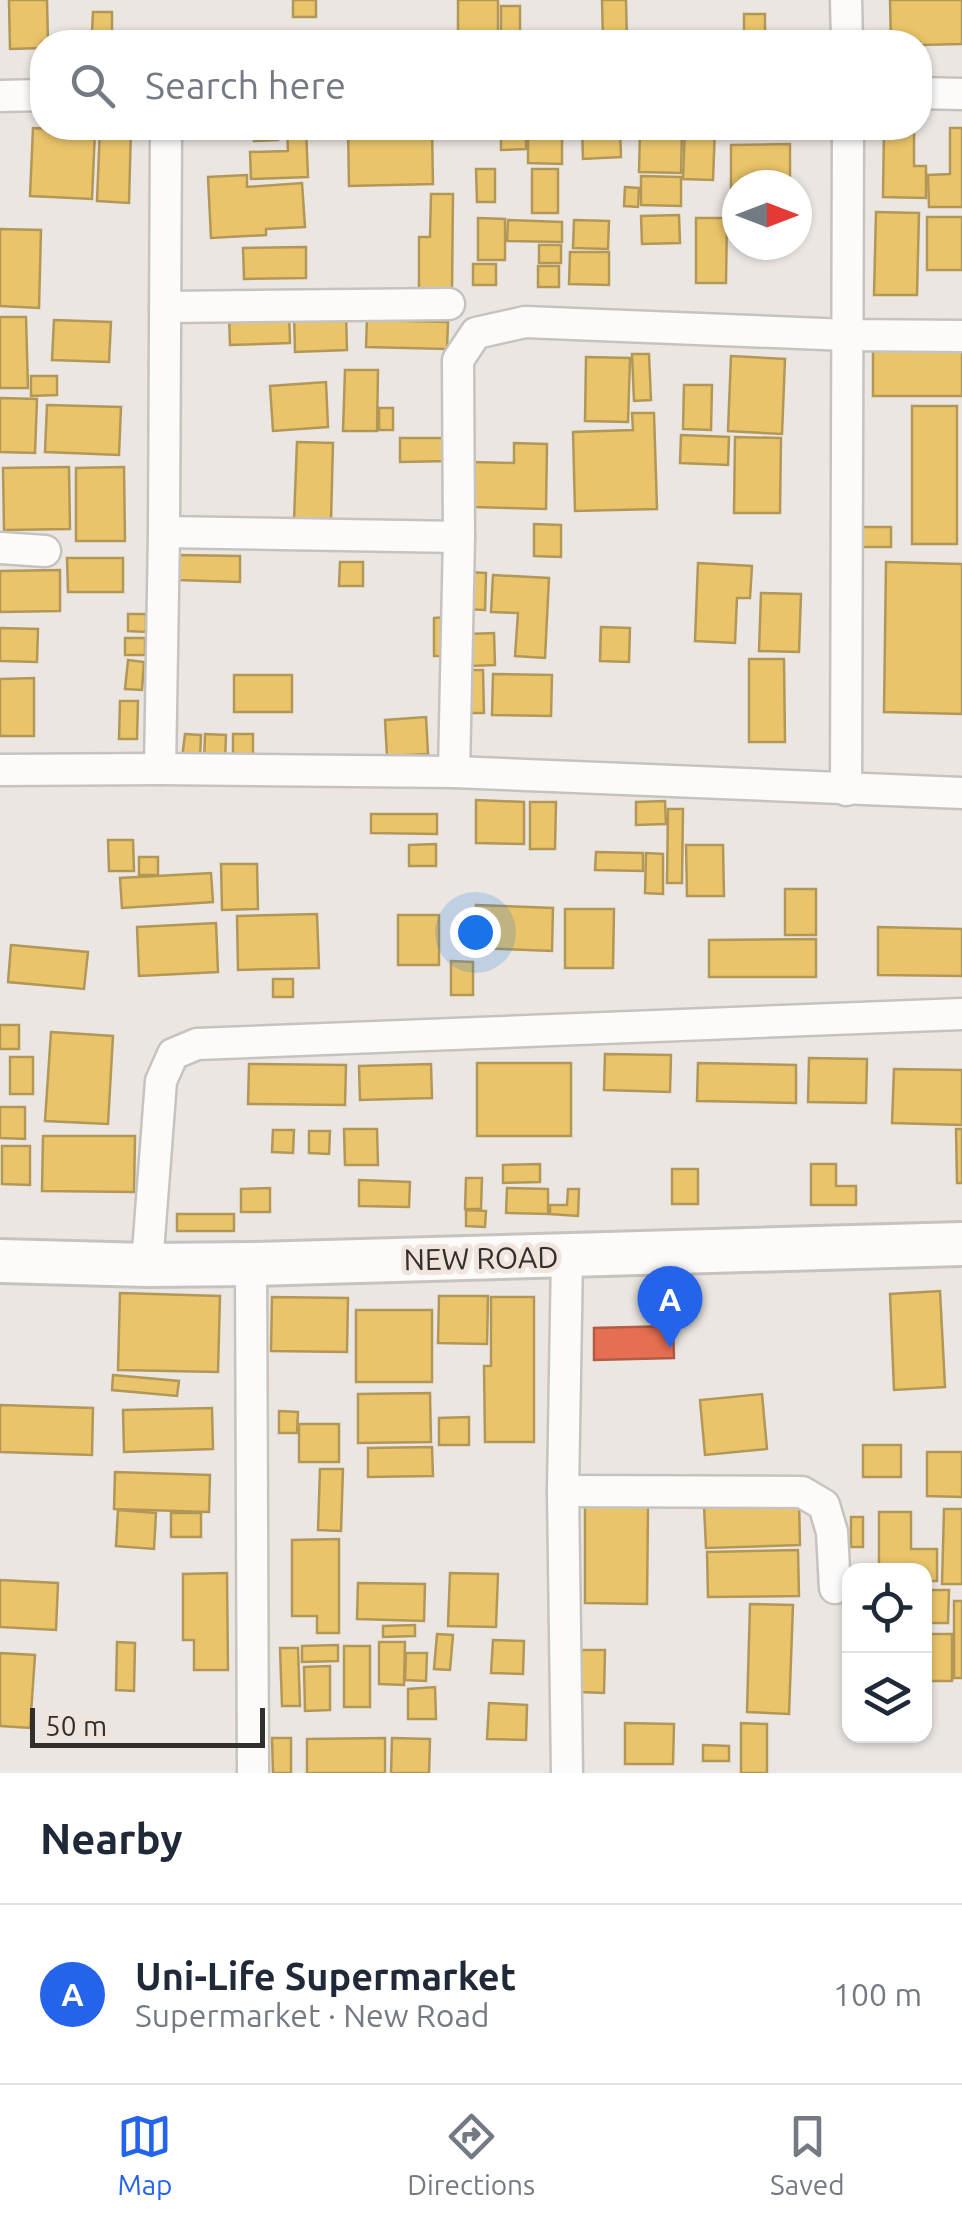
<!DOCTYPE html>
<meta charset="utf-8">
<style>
:root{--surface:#fff;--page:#f2f2f3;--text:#1f2937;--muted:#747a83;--line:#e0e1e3;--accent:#2563eb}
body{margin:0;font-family:Ubuntu,sans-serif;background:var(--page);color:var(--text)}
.controls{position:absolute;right:30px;bottom:30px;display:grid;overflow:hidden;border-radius:20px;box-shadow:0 2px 8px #0004}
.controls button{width:90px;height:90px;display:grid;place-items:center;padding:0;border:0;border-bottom:2px solid var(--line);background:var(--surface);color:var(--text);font:50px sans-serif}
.compass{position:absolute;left:722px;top:170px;width:90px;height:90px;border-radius:50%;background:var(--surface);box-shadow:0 2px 8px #0004;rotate:90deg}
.scale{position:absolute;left:30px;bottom:25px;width:235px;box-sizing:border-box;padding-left:10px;border:5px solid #332f2c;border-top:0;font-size:28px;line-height:35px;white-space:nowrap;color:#332f2c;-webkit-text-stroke:8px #efe5dd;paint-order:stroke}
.you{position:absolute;left:475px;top:932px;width:35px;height:35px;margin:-25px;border:8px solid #fff;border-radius:50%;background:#1a73e8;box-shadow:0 0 0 15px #1a73e833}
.badge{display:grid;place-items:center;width:65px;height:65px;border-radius:50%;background:var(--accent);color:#fff;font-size:32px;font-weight:700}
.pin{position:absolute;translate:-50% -82px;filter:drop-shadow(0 2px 5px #0008)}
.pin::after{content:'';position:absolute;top:52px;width:35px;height:30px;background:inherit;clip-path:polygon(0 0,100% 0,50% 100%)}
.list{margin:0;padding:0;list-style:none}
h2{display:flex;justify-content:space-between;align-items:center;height:130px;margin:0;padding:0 40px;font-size:42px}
h2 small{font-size:32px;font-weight:400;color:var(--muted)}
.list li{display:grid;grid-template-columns:65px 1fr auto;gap:30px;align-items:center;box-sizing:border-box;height:180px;padding:0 40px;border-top:2px solid var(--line)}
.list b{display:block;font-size:38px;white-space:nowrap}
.list p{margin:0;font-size:32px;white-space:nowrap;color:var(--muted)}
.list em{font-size:32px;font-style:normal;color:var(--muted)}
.icon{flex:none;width:55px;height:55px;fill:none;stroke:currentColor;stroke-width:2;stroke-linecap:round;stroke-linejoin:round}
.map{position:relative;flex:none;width:962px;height:1773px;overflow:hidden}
.search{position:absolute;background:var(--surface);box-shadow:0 2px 8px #0004;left:30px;right:30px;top:30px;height:110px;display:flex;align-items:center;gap:25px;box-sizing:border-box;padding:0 35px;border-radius:40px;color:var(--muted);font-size:38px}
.sheet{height:310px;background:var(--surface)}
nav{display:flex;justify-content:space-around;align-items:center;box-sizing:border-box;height:140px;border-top:2px solid var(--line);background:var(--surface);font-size:28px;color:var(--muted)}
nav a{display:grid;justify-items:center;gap:5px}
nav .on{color:var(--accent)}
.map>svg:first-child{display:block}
.homes{fill:#e9c46a;stroke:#b29757;stroke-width:2.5}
.shops{fill:#e76f51;stroke:#b15c46;stroke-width:2.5}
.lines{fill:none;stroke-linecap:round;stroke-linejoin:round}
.street-casing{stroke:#c6c3bf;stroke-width:35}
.secondary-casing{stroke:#c6c3bf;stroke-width:48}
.street{stroke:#fcfbfa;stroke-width:30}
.secondary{stroke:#fcfbfa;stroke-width:42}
.labels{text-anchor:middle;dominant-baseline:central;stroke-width:10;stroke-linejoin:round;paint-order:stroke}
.street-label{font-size:30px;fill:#332f2c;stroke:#efe5dd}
</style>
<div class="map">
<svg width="962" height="1773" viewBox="0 0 962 1773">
<rect width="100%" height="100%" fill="#ebe6e1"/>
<g class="homes">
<polygon points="9,0 47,0 48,42 42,42 42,48 10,49"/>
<rect x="293" y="0" width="23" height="17"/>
<rect x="458" y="0" width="40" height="42"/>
<polygon points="602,0 626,0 627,42 603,42"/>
<polygon points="890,0 962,0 962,44 920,45 920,42 891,42"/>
<rect x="501" y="6" width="19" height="36"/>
<polygon points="93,12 112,12 112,32 92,32"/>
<rect x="744" y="14" width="21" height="28"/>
<polygon points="70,32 117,34 116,42 70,42"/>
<polygon points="33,128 95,131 92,199 30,196"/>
<polygon points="100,128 131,128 129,203 97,201"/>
<polygon points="253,128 277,128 278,140 254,141"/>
<polygon points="287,128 306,128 308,177 251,179 250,152 288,151"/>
<polygon points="348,128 432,128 433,184 349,186"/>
<polygon points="501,128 526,128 526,149 501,150"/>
<polygon points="528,128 562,128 562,164 528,163"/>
<polygon points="582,128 620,128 621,157 583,159"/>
<polygon points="685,128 715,128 713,180 683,179"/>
<polygon points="884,128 914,129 914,166 926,166 926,198 883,197"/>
<polygon points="950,128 962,128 962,207 929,207 928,175 950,174"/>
<polygon points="640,131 682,132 681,173 639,172"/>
<polygon points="790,144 790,185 737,185 737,188 731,188 731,145"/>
<polygon points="476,169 495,169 495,202 477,202"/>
<rect x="532" y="169" width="26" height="44"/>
<polygon points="247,175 247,187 302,183 305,227 266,229 266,235 211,238 208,177"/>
<polygon points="641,176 681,177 681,206 641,205"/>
<polygon points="625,187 639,188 638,207 624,206"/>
<polygon points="431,194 453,194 452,291 419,291 419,237 430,237"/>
<polygon points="876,212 919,213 917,295 874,295"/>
<polygon points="679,215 680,243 642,244 641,216"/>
<rect x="927" y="217" width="35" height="53"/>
<polygon points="478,218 505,219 505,260 478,260"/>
<polygon points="696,218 727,218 726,283 696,283"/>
<polygon points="508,220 562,222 562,242 507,241"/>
<polygon points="574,220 609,221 608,249 573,248"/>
<polygon points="0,229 41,230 39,308 0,306"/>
<rect x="539" y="245" width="22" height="18"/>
<polygon points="306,247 306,278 244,279 243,248"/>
<polygon points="570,252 609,252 609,285 569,284"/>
<rect x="473" y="264" width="23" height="21"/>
<rect x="538" y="266" width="21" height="21"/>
<polygon points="289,312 290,343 230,345 229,314"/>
<polygon points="346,313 347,350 295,352 294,314"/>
<polygon points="0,317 26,317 28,388 0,388"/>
<polygon points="54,320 111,322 109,362 52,360"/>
<polygon points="367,320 448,322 447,349 366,347"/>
<rect x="873" y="347" width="89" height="49"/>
<polygon points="632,354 649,354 651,400 634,401"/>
<polygon points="731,356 785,359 782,434 728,431"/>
<polygon points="586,357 630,358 628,422 585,421"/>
<polygon points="345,370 378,370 377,431 343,431"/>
<polygon points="31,376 57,376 57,395 31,396"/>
<polygon points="326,382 328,427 273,431 270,386"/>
<polygon points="684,385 712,385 711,430 683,429"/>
<polygon points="0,398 37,399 35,453 0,452"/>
<polygon points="47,405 121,407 119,455 45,452"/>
<rect x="912" y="406" width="45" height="138"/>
<rect x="379" y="408" width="14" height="22"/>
<polygon points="632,413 654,413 657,509 575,511 573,432 633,430"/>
<polygon points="681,435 729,437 728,465 680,463"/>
<polygon points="735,437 781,438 780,513 734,513"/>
<polygon points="400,438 451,438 451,461 400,462"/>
<polygon points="297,442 333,443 331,521 294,520"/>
<polygon points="514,443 547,444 546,509 473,507 474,462 514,463"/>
<polygon points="69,467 70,529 4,530 3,468"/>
<polygon points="124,467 125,541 76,541 76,468"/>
<polygon points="534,524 561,525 561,557 534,556"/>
<rect x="861" y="527" width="30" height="20"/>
<polygon points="178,555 240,556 240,582 177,580"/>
<polygon points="67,558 123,558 123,592 68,592"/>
<polygon points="340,562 363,562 363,586 339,586"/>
<polygon points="886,562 962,564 962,714 884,712"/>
<polygon points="698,563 752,566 750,598 737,598 735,643 695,641"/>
<polygon points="60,570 60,611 0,612 0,571"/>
<polygon points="465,572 486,573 485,610 463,609"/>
<polygon points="493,575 549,578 545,658 515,656 518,613 491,612"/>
<polygon points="761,593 801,594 799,652 759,651"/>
<polygon points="128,614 146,614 146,632 128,631"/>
<polygon points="447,617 447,656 434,656 434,618"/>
<polygon points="601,627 630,628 629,662 600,661"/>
<polygon points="0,628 38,629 37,662 0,661"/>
<polygon points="494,633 495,665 470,666 469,634"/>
<rect x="125" y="638" width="20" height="17"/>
<polygon points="749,659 784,659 785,742 749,742"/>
<polygon points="128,660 144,662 142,690 125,689"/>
<polygon points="463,670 483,670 484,713 463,713"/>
<polygon points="493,674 552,675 551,716 492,715"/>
<rect x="234" y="675" width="58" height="37"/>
<polygon points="34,678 34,736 0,736 0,679"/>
<polygon points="120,701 138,701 137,739 119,739"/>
<polygon points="426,717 428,754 387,756 385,720"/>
<polygon points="185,734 201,735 200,759 182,758"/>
<polygon points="205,734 226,735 225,762 204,761"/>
<rect x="233" y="734" width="20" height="24"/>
<polygon points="476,800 524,802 524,844 476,843"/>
<polygon points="665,801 666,824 636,825 636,802"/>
<polygon points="530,802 556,802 555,849 530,849"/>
<polygon points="668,809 683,809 682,883 667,883"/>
<polygon points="371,814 437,814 437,834 371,833"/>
<polygon points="108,840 133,840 134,871 109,871"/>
<polygon points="436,844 436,866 409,866 409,845"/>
<polygon points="686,845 723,845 724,896 687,896"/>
<polygon points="596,852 643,853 643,871 595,870"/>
<polygon points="646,853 663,854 663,894 645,893"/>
<rect x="139" y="857" width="19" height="18"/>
<polygon points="221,864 257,864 258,909 222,910"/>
<polygon points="211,873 213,902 122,908 120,878"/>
<rect x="785" y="889" width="31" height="46"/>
<polygon points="476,905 553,908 552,951 475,948"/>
<polygon points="565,909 614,909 613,968 565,968"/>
<polygon points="317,914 319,968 238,970 237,916"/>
<rect x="398" y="915" width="41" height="50"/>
<polygon points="216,923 218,972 139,976 137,927"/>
<polygon points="878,927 962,929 962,976 878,975"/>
<polygon points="816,939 816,977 709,977 709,940"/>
<polygon points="11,945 88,952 84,989 8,982"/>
<polygon points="451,961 473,962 473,995 451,995"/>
<rect x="273" y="979" width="20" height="18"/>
<rect x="0" y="1025" width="19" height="24"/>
<polygon points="51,1032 113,1036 108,1124 45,1121"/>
<polygon points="605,1054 671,1055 670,1092 604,1090"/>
<rect x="10" y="1057" width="23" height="37"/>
<polygon points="809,1058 867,1059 866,1103 808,1102"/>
<rect x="477" y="1063" width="94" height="73"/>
<polygon points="698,1063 796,1065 796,1103 697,1101"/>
<polygon points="249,1064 346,1065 345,1105 248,1104"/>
<polygon points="431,1064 432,1098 360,1100 359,1066"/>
<polygon points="894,1069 962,1070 962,1125 892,1123"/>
<polygon points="0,1107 25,1107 25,1139 0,1138"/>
<polygon points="344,1129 377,1129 378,1165 345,1165"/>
<polygon points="956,1129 962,1129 962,1183 957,1183"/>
<polygon points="273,1130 294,1130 293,1153 272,1152"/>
<polygon points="309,1131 330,1131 329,1154 309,1153"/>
<polygon points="43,1136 135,1136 134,1192 42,1191"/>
<polygon points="2,1146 30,1146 30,1185 2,1184"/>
<polygon points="540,1164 540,1182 503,1183 503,1165"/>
<polygon points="811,1164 836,1164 836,1186 856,1186 856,1205 811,1205"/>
<rect x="672" y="1169" width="26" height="35"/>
<polygon points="466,1178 482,1178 481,1209 465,1209"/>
<polygon points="359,1180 410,1182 409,1207 359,1206"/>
<polygon points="270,1188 270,1212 241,1212 241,1189"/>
<polygon points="507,1188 548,1189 548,1214 506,1213"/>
<polygon points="568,1189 579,1189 578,1216 550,1214 550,1205 567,1205"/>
<polygon points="466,1210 486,1211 485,1227 466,1226"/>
<rect x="177" y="1214" width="57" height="17"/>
<polygon points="940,1291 945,1387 894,1390 890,1294"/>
<polygon points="120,1293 220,1296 218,1372 118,1370"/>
<polygon points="439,1296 488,1296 487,1344 438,1343"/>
<polygon points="272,1297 348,1298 347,1352 271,1351"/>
<polygon points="491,1297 534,1297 534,1442 485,1442 484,1366 491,1366"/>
<rect x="356" y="1310" width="76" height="72"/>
<polygon points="113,1375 179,1381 177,1396 112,1390"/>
<polygon points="430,1393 431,1442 358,1443 358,1394"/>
<polygon points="762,1394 767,1449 705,1455 700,1400"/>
<polygon points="0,1405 93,1408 92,1455 0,1452"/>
<polygon points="212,1408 213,1449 124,1452 123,1410"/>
<polygon points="279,1411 298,1412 297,1433 279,1433"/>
<polygon points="469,1417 469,1445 439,1445 439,1418"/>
<rect x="299" y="1424" width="40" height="38"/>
<rect x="863" y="1445" width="38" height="32"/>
<polygon points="432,1447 433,1476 368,1477 368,1448"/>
<polygon points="927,1452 962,1452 962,1497 927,1496"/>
<polygon points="320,1469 343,1469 341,1531 318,1530"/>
<polygon points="115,1472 210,1475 209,1512 114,1509"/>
<polygon points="799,1503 800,1545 706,1548 704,1506"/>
<polygon points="585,1506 648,1507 647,1604 585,1603"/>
<polygon points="944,1509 962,1509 962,1584 942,1584"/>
<polygon points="118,1510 156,1513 154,1549 116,1546"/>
<polygon points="879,1512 911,1512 911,1549 937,1549 937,1581 924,1581 924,1570 879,1570"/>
<rect x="171" y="1513" width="30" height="24"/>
<rect x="851" y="1517" width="12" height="30"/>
<polygon points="339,1539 339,1633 317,1633 317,1616 292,1616 292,1540"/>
<polygon points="798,1550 799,1596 708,1597 707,1552"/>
<polygon points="227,1573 228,1670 194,1670 194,1640 183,1640 183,1574"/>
<polygon points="450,1573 498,1574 496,1627 448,1626"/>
<polygon points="0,1580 58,1583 56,1630 0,1627"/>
<polygon points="358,1583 425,1584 424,1621 357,1619"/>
<polygon points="924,1590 949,1590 948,1623 924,1623"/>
<rect x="954" y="1601" width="8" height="77"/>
<polygon points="750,1604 793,1605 789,1714 747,1712"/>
<polygon points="415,1625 415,1636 383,1637 383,1626"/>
<polygon points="437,1634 453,1635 450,1670 434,1669"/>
<rect x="924" y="1634" width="28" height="47"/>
<polygon points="493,1640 524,1641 523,1674 491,1673"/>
<polygon points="117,1642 135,1643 134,1691 116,1690"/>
<polygon points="379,1642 405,1642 404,1685 379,1684"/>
<polygon points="338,1645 338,1661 302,1662 302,1646"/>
<rect x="344" y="1646" width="26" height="61"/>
<polygon points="280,1648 298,1648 300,1706 282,1706"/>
<polygon points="581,1650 605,1650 604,1693 580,1692"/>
<polygon points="0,1653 35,1655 30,1728 0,1726"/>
<polygon points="406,1653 427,1653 426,1681 405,1680"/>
<polygon points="330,1666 330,1710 305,1711 304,1667"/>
<polygon points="435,1687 436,1719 408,1719 408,1689"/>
<polygon points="489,1703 527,1705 526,1740 487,1739"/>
<polygon points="625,1723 674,1724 673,1764 625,1764"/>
<polygon points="741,1723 767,1724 767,1773 741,1773"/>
<polygon points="272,1738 291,1738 291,1773 273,1773"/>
<polygon points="385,1738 385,1773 307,1773 307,1739"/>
<polygon points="392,1738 430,1739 429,1773 391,1773"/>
<polygon points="703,1745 729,1746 729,1761 703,1761"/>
</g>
<polygon class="shops" points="673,1326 674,1358 594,1360 594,1328"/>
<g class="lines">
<defs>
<g id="street">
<polyline points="846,0 847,42"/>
<polyline points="920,93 962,94"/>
<polyline points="0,96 42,95"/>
<polyline points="165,307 449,304"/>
<polyline points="164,532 459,537"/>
<polyline points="0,548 45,551"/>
<polyline points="160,769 164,532 166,128"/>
<polyline points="0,770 160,769 454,772 962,793"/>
<polyline points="454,772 459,537 458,360 476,333 525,322 848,335 962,336"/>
<polyline points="846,790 848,128"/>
<polyline points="251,1264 253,1773"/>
<polyline points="147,1265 161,1081 173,1054 197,1044 962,1014"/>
<polyline points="563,1491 802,1492 824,1505 832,1532 835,1588"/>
<polyline points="567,1773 563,1491 567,1256"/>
</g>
<polyline id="secondary" points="0,1261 147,1265 251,1264 962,1244"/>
</defs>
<use href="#street" class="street-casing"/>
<use href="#secondary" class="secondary-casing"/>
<use href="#street" class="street"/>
<use href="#secondary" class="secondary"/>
</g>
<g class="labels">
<g class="street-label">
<text transform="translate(481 1258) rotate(-1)">NEW ROAD</text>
</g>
</g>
</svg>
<div class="controls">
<button><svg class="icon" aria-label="locate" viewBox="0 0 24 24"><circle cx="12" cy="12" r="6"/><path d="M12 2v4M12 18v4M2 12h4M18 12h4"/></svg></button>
<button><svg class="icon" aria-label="layers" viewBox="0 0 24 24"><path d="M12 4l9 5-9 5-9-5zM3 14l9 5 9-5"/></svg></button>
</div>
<svg class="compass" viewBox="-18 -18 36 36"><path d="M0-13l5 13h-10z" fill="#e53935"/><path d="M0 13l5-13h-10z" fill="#747a83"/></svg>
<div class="scale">50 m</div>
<div class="you"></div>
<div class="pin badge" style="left:670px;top:1348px">A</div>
<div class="search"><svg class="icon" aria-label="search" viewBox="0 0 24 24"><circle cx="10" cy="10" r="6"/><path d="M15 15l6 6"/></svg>Search here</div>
</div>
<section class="sheet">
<h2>Nearby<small></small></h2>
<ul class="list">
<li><span class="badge">A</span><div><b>Uni-Life Supermarket</b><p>Supermarket · New Road</p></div><em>100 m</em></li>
</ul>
</section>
<nav>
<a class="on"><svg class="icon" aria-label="map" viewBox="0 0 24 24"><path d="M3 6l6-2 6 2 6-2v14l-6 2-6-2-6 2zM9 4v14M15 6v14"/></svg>Map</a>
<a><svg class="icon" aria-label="directions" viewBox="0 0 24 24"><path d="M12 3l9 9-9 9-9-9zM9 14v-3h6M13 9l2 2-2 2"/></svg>Directions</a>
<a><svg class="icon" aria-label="saved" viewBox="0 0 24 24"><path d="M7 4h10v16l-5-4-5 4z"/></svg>Saved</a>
</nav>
